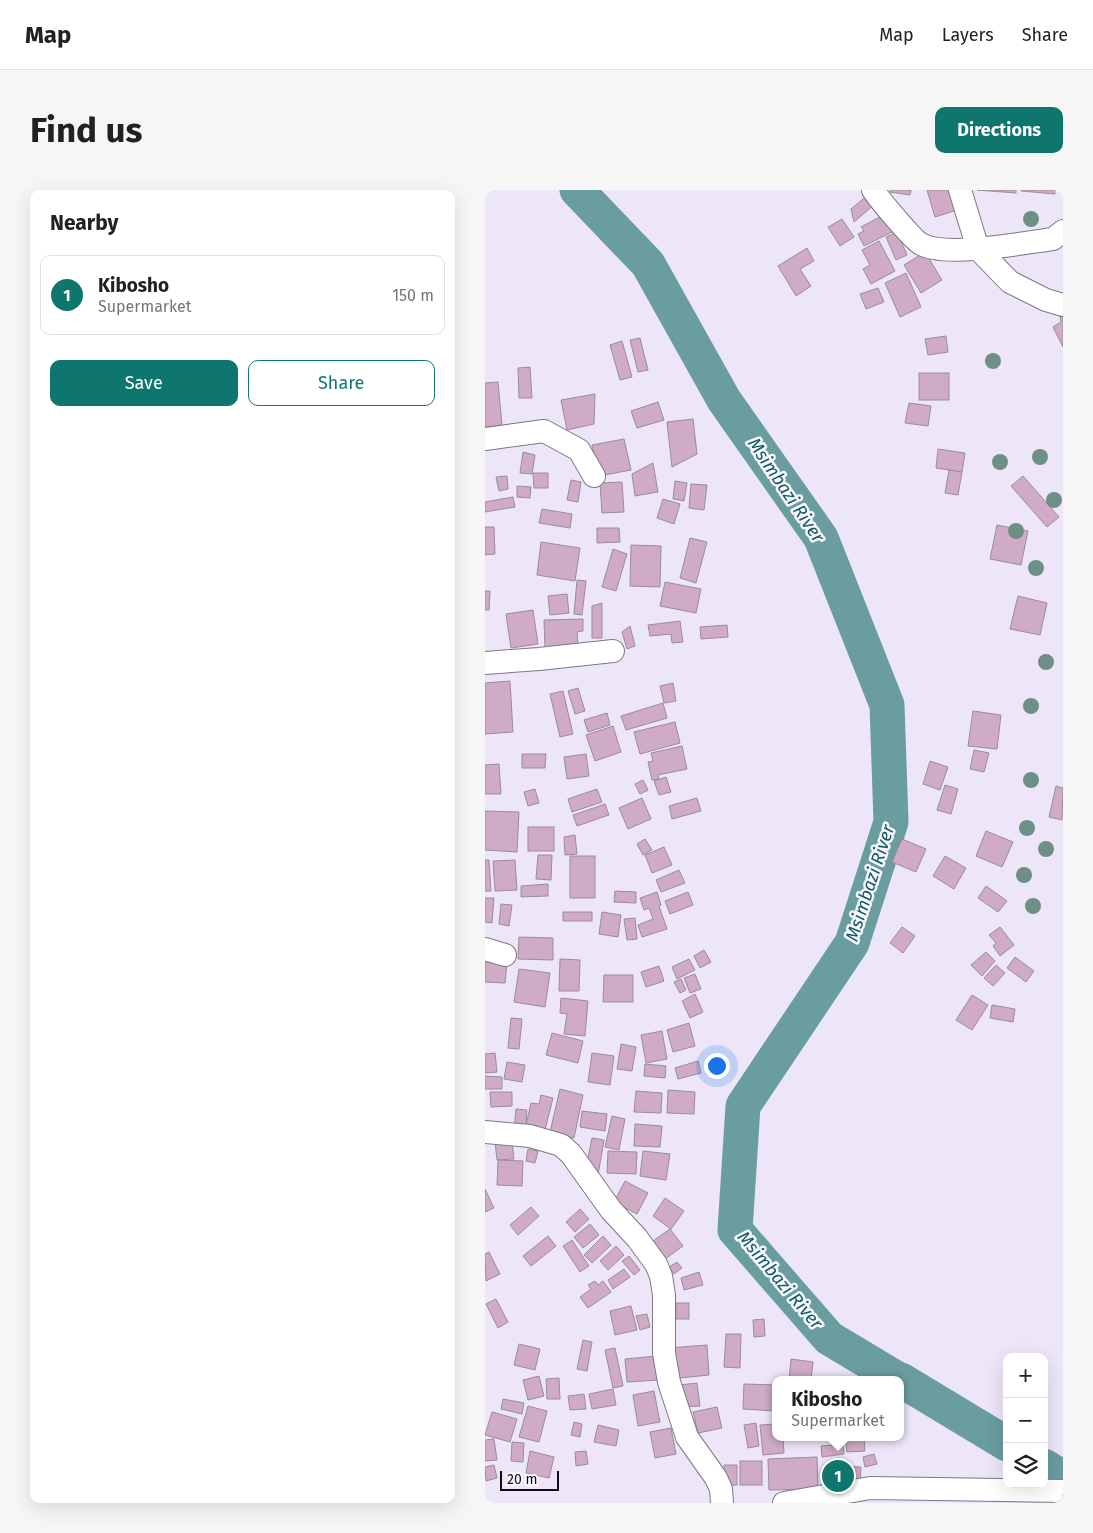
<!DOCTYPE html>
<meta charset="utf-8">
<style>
:root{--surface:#fff;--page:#f6f6f6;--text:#202124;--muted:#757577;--line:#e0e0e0;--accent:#0f766e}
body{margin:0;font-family:"Fira Sans",sans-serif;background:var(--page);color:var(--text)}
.controls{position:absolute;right:15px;bottom:15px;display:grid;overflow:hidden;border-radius:10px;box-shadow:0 5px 20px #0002}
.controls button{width:45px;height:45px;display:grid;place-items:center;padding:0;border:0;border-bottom:1px solid var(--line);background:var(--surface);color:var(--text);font:25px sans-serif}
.scale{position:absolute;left:15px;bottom:12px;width:59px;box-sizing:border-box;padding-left:5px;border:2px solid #100e14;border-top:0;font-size:14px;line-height:18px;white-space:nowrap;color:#100e14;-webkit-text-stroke:4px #f8f6fd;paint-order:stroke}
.you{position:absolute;left:231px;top:875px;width:18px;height:18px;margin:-12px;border:4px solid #fff;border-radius:50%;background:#1a73e8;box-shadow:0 0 0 8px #1a73e833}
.badge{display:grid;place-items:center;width:32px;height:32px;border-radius:50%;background:var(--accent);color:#fff;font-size:16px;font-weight:700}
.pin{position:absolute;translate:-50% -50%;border:2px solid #fff;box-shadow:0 1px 5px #0006}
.popup{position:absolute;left:287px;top:1186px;width:132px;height:65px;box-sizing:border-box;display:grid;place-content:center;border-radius:10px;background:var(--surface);filter:drop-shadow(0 1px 4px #0005);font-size:16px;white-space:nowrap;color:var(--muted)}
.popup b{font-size:19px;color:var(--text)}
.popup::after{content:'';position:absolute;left:50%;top:100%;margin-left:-10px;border:10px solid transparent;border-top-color:var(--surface)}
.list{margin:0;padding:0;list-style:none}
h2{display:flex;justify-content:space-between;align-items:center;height:65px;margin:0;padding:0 20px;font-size:21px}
h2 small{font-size:16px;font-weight:400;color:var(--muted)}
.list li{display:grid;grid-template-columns:32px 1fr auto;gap:15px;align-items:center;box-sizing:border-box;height:80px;margin:0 10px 10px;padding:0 10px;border:1px solid var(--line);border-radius:10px}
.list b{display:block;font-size:19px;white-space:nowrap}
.list p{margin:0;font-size:16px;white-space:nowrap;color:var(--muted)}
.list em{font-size:16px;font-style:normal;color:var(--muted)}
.actions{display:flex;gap:10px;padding:15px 20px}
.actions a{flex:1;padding:11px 0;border:1px solid var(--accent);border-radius:10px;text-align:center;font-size:18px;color:var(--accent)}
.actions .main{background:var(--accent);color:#fff}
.icon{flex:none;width:28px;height:28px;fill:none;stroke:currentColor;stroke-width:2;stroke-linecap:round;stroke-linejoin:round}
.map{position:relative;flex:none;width:578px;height:1313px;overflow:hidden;border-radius:10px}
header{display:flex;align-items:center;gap:30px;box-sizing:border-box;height:70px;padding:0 25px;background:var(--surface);border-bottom:1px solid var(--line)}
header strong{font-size:24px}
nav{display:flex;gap:28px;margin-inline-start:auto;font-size:18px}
.intro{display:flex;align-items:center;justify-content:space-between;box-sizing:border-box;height:120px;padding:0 30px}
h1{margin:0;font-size:35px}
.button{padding:12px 22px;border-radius:10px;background:var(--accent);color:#fff;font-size:18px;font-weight:700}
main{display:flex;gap:30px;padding:0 30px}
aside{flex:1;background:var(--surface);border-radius:10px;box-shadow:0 5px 20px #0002}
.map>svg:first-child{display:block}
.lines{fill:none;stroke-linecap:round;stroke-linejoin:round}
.river{stroke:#6a9da0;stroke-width:35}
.building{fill:#cfabc6;stroke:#9b8c97}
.minor-casing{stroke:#7c7787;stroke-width:24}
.minor{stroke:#fff;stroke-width:22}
.tree{fill:#6e8f85}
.labels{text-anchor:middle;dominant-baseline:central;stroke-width:5;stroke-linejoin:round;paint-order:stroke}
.water-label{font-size:18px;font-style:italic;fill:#115a5f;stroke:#f8f6fd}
</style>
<header>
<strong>Map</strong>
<nav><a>Map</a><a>Layers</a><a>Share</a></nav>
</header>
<div class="intro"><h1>Find us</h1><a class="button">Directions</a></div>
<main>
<aside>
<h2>Nearby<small></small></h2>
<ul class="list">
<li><span class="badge">1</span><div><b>Kibosho</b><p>Supermarket</p></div><em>150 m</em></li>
</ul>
<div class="actions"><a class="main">Save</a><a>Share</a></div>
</aside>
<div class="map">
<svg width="578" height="1313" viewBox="0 0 578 1313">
<rect width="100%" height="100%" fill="#ece6f8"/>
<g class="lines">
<g class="river">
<polyline points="92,0 163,74 239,210 336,348 402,515 406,632 367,753 258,916 250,1040 344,1148 414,1190"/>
<polyline points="416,1190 522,1254"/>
<polyline points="559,1276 578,1288"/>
</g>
</g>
<g class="building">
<polygon points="406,0 426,0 425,5 405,2"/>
<polygon points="442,0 465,0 472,20 450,27"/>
<polygon points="492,0 531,0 531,3"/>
<polygon points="536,0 570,0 570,4 536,1"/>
<polygon points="382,6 390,14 369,32 366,19"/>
<polygon points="402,23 411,40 379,56 373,44 379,41 376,37"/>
<polygon points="357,29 369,47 355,56 343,37"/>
<polygon points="412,42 422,65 411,70 401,47"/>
<polygon points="394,51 410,81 386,94 378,79 385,75 377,60"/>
<polygon points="322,58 329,71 315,79 326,96 311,106 293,76"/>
<polygon points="440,62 457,90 436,103 419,75"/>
<polygon points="421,83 436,117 415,127 400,93"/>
<polygon points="393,98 399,112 381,119 375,104"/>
<polygon points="575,126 578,126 578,157 568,137 576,132"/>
<polygon points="461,146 463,162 443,165 440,149"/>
<polygon points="155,148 163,180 153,182 145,150"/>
<polygon points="137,151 147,187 135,190 125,155"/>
<polygon points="45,177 47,208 34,208 33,178"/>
<rect x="434" y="183" width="30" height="27"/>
<polygon points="13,192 17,235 0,237 0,193"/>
<polygon points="110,204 109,234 82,240 76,210"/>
<polygon points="173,212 179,230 152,238 146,221"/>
<polygon points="424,213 446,216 443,236 420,233"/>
<polygon points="208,229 212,264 187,277 182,232"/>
<polygon points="139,249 146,280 114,286 107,255"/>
<polygon points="453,259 480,263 477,282 451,278"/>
<polygon points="38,262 50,265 47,284 35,283"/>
<polygon points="168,273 173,302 150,306 147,284"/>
<polygon points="464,280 477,282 473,305 460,303"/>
<polygon points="48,283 63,283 63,298 49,298"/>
<polygon points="22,286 23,299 14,301 11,287"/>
<polygon points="538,286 574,327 562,337 526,296"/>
<polygon points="86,290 96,292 93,312 82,310"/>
<polygon points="190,291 202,293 199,311 188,309"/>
<polygon points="137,292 139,322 117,323 115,293"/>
<polygon points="206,294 222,295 219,320 204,318"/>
<polygon points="32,296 46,297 45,308 32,307"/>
<polygon points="28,307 30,317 0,322 0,312"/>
<polygon points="178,309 195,314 189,334 172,328"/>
<polygon points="57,319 87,324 85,338 54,333"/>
<polygon points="512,335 543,341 536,375 505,369"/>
<polygon points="0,337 9,337 10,364 0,365"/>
<polygon points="112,338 134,338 135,352 112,353"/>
<polygon points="205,348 222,352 211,393 195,388"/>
<polygon points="56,352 95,358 90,391 52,385"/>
<polygon points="146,355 176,356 175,397 145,396"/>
<polygon points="128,359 142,364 131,401 117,397"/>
<polygon points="92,390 101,391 97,425 89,424"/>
<polygon points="180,392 216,399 211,423 175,416"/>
<polygon points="0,401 5,401 4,420 0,420"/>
<polygon points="82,404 84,423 65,425 63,406"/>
<polygon points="533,406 562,413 555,445 525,439"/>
<polygon points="117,413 117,448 107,448 107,416"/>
<polygon points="48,420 53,454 26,458 21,424"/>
<polygon points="98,429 98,441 92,442 93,457 60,458 59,430"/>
<polygon points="195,431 198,452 187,453 186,444 165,446 163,435"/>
<polygon points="242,435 243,447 216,449 215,437"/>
<polygon points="145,436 150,456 142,459 137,442"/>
<polygon points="25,491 28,542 0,544 0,493"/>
<polygon points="188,493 191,511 179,513 175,496"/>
<polygon points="93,498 100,521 90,524 83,501"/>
<polygon points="78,501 88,544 75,547 65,504"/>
<polygon points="178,513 182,528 141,540 136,526"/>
<polygon points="488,521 516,525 512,559 483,556"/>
<polygon points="122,523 125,535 103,542 99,530"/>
<polygon points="190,532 195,553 155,564 149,542"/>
<polygon points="128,536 136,562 110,571 101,545"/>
<polygon points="197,556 202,579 173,585 174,589 167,590 163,572 168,571 166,563"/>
<polygon points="489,560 504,563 499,582 485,579"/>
<polygon points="37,564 61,564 60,578 37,578"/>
<polygon points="101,564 104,586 82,589 79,567"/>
<polygon points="445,571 463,577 455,600 438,594"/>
<polygon points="14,574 16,604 0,604 0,575"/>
<polygon points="181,587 186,602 174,605 169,591"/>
<polygon points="158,590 163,600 155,604 150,594"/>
<polygon points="460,595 473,599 466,624 452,620"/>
<polygon points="571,596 578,598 577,630 564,627"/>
<polygon points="50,599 54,613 43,616 39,602"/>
<polygon points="112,599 117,612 87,622 83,609"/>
<polygon points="157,608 166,629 143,639 134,618"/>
<polygon points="212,608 216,621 187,629 184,616"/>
<polygon points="120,614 124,625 92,636 88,625"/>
<polygon points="0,621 34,622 32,662 0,660"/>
<rect x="43" y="637" width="26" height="24"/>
<polygon points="501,641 528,652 517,677 491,666"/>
<polygon points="90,645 92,664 80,665 79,647"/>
<polygon points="160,649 167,660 158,665 152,654"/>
<polygon points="417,649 441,659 431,682 407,672"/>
<polygon points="179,657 187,675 167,683 160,665"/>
<polygon points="53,665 67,665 66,690 51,689"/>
<rect x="85" y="666" width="25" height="42"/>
<polygon points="460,666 481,678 469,699 448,686"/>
<polygon points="0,670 4,670 6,701 0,701"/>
<polygon points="30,670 32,700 10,701 8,671"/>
<polygon points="194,680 200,693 176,702 171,690"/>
<polygon points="63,694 63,706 36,707 36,696"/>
<polygon points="501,696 522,711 513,722 493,708"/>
<polygon points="130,701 151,702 151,713 129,712"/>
<polygon points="172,702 176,715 174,716 182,739 157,747 153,735 168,729 164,718 159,720 155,708"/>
<polygon points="203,702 208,715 185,724 180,711"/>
<polygon points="0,708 9,708 7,733 0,732"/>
<polygon points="16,714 27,715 24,736 14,734"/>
<rect x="78" y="722" width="29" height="9"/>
<polygon points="117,722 136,725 133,747 114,744"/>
<polygon points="150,728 152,749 142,750 139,729"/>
<polygon points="417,737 430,746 418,763 405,753"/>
<polygon points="515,737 529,755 515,766 508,756 511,753 504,745"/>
<polygon points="34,747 68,748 68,770 33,769"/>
<polygon points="219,760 226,772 215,778 209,766"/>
<polygon points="501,762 510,771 497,786 486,775"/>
<polygon points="530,767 549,781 541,792 522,778"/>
<polygon points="75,769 95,770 94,801 74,801"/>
<polygon points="204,769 210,780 192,789 187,777"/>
<polygon points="0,772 22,773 20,793 0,792"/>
<polygon points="511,775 520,783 508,796 499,788"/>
<polygon points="174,776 179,791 161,797 156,782"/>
<polygon points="34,779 65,783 60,817 29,812"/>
<polygon points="210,784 216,799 205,803 199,788"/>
<polygon points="119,785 148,785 148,812 118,812"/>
<polygon points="196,789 201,800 195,803 189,792"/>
<polygon points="210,804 218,822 205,828 197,811"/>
<polygon points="487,805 503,815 487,840 471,830"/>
<polygon points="76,808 103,811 100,846 79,844 82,824 75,823"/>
<polygon points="507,815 530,819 528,832 505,828"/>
<polygon points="26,828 37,829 34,859 23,858"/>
<polygon points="204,833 210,856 188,862 182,840"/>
<polygon points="177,841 182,869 161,873 156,845"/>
<polygon points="67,843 98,851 93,873 61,865"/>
<polygon points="136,854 151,857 147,881 132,879"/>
<polygon points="10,863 12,882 0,883 0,864"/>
<polygon points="107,863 129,866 125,895 103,892"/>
<polygon points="213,871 216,883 193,889 190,878"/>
<polygon points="22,872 40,875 37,892 19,889"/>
<polygon points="160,874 181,876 180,888 159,886"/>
<polygon points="0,886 17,887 17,899 0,899"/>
<polygon points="75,899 98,905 89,948 65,942"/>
<polygon points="183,900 210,902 209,924 182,923"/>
<polygon points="151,901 177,903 176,923 149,922"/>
<polygon points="5,902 27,902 27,916 6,917"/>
<polygon points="56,905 68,908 60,940 41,935 46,913 54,914"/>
<polygon points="31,919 42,920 40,943 29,942"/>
<polygon points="97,921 122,924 120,941 95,937"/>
<polygon points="127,926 140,929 134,960 120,957"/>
<polygon points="150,934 177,936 175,957 149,956"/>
<polygon points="107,948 119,950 113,985 100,982"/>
<polygon points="27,950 29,969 12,970 10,952"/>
<polygon points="43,959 53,961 50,973 41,971"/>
<polygon points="123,961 152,962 151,984 122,983"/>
<polygon points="158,961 185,964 181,990 155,986"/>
<polygon points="13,970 38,971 37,996 12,995"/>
<polygon points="140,991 163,1003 152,1024 129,1012"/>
<polygon points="0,999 9,1018 0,1022"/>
<polygon points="180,1008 199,1021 186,1039 168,1026"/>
<polygon points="46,1017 54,1026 33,1045 25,1035"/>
<polygon points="95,1019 104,1029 90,1042 81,1032"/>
<polygon points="105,1034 114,1045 98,1058 89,1047"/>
<polygon points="185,1039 198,1056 180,1069 168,1051"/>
<polygon points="63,1046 71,1056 46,1076 38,1066"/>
<polygon points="118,1046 126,1055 107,1073 99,1065"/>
<polygon points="87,1050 104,1076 95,1082 78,1056"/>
<polygon points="131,1056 139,1065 123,1080 115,1071"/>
<polygon points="4,1062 15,1084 1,1091 0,1064"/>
<polygon points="144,1066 155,1080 149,1085 137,1071"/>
<polygon points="192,1072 197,1078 189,1084 184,1077"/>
<polygon points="139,1079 145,1087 128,1099 123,1090"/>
<polygon points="214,1082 218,1095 199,1100 196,1088"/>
<polygon points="110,1091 113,1095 118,1091 126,1102 103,1118 95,1107 106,1099 103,1095"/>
<polygon points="11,1109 23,1132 13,1138 1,1114"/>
<rect x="191" y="1113" width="13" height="16"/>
<polygon points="146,1116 152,1140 130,1145 125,1121"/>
<polygon points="162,1124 165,1137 155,1140 151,1126"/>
<polygon points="279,1129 280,1146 269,1147 268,1130"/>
<polygon points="241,1144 256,1144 255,1178 239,1177"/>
<polygon points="98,1150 107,1152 102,1181 92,1179"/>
<polygon points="34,1154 55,1159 50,1180 29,1175"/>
<polygon points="222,1155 224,1185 185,1189 183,1158"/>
<polygon points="130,1158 138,1196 128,1198 120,1160"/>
<polygon points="172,1166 174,1190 142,1192 140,1169"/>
<polygon points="306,1169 328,1172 326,1190 304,1190"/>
<polygon points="54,1186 59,1206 43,1210 38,1190"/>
<polygon points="74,1188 75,1209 62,1209 61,1189"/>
<polygon points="212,1193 215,1216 196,1217 194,1195"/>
<polygon points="259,1194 290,1195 290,1221 258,1219"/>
<polygon points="128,1199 131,1215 107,1219 104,1204"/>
<polygon points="169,1201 175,1232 153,1236 148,1205"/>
<polygon points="99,1204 101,1219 85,1220 83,1206"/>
<polygon points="18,1209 39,1213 37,1224 16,1219"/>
<polygon points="43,1216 62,1221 54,1252 34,1247"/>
<polygon points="232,1217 237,1238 213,1243 208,1222"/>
<polygon points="7,1222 32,1229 25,1252 0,1245"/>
<polygon points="89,1232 97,1234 95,1247 86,1245"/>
<polygon points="271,1233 274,1256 263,1258 259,1235"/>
<polygon points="290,1234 290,1247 298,1247 299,1263 278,1265 275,1235"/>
<polygon points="113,1235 134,1240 131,1256 109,1252"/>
<polygon points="186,1238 191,1264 170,1268 165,1242"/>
<polygon points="360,1247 379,1247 380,1261 362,1262"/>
<polygon points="9,1249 12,1270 0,1271 0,1250"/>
<polygon points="27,1252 39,1253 38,1272 26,1271"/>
<polygon points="358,1254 359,1264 337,1267 336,1256"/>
<polygon points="45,1261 69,1267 64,1288 41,1283"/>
<polygon points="101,1261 103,1274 91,1276 90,1262"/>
<polygon points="389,1264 392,1274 380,1277 378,1267"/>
<polygon points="332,1267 333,1299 284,1300 283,1269"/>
<rect x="255" y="1271" width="22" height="24"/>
<polygon points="9,1275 12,1288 1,1291 0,1277"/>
<polygon points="239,1275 252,1275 252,1295 240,1296"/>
<polygon points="348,1276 376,1277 375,1297 346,1297"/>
</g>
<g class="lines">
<defs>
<g id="minor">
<path d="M388 0C394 9 428 50 436 54 460 68 539 53 568 49L578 41"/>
<polyline points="475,0 493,59 525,92 561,110 578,115"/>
<polyline points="0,249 59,241 94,260 109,286"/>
<polyline points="0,473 54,469 128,461"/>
<polyline points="0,759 20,765"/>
<polyline points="0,942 45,946 76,955 86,964 126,1020 152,1048 171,1074 176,1086 179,1105 179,1163 184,1192 202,1247 231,1288 236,1299 237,1313"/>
<polyline points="299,1313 385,1298 578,1301"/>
</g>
</defs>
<use href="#minor" class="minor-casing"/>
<use href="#minor" class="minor"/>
</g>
<g class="tree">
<circle cx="546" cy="29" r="8"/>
<circle cx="508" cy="171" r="8"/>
<circle cx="555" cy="267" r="8"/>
<circle cx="515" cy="272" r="8"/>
<circle cx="569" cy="310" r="8"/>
<circle cx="531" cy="341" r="8"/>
<circle cx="551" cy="378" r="8"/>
<circle cx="561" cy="472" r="8"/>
<circle cx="546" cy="516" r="8"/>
<circle cx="546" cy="590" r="8"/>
<circle cx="542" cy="638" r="8"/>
<circle cx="561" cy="659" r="8"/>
<circle cx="539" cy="685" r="8"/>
<circle cx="548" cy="716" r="8"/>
</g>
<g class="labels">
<g class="water-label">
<text transform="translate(301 300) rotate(56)">Msimbazi River</text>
<text transform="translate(385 693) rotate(-72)">Msimbazi River</text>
<text transform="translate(295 1090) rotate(50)">Msimbazi River</text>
</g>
</g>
</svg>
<div class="controls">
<button>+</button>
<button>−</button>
<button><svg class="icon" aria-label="layers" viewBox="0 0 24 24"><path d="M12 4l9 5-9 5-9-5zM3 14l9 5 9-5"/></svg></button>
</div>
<div class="scale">20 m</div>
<div class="you"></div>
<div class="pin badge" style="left:353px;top:1286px">1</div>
<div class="popup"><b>Kibosho</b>Supermarket</div>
</div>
</main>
